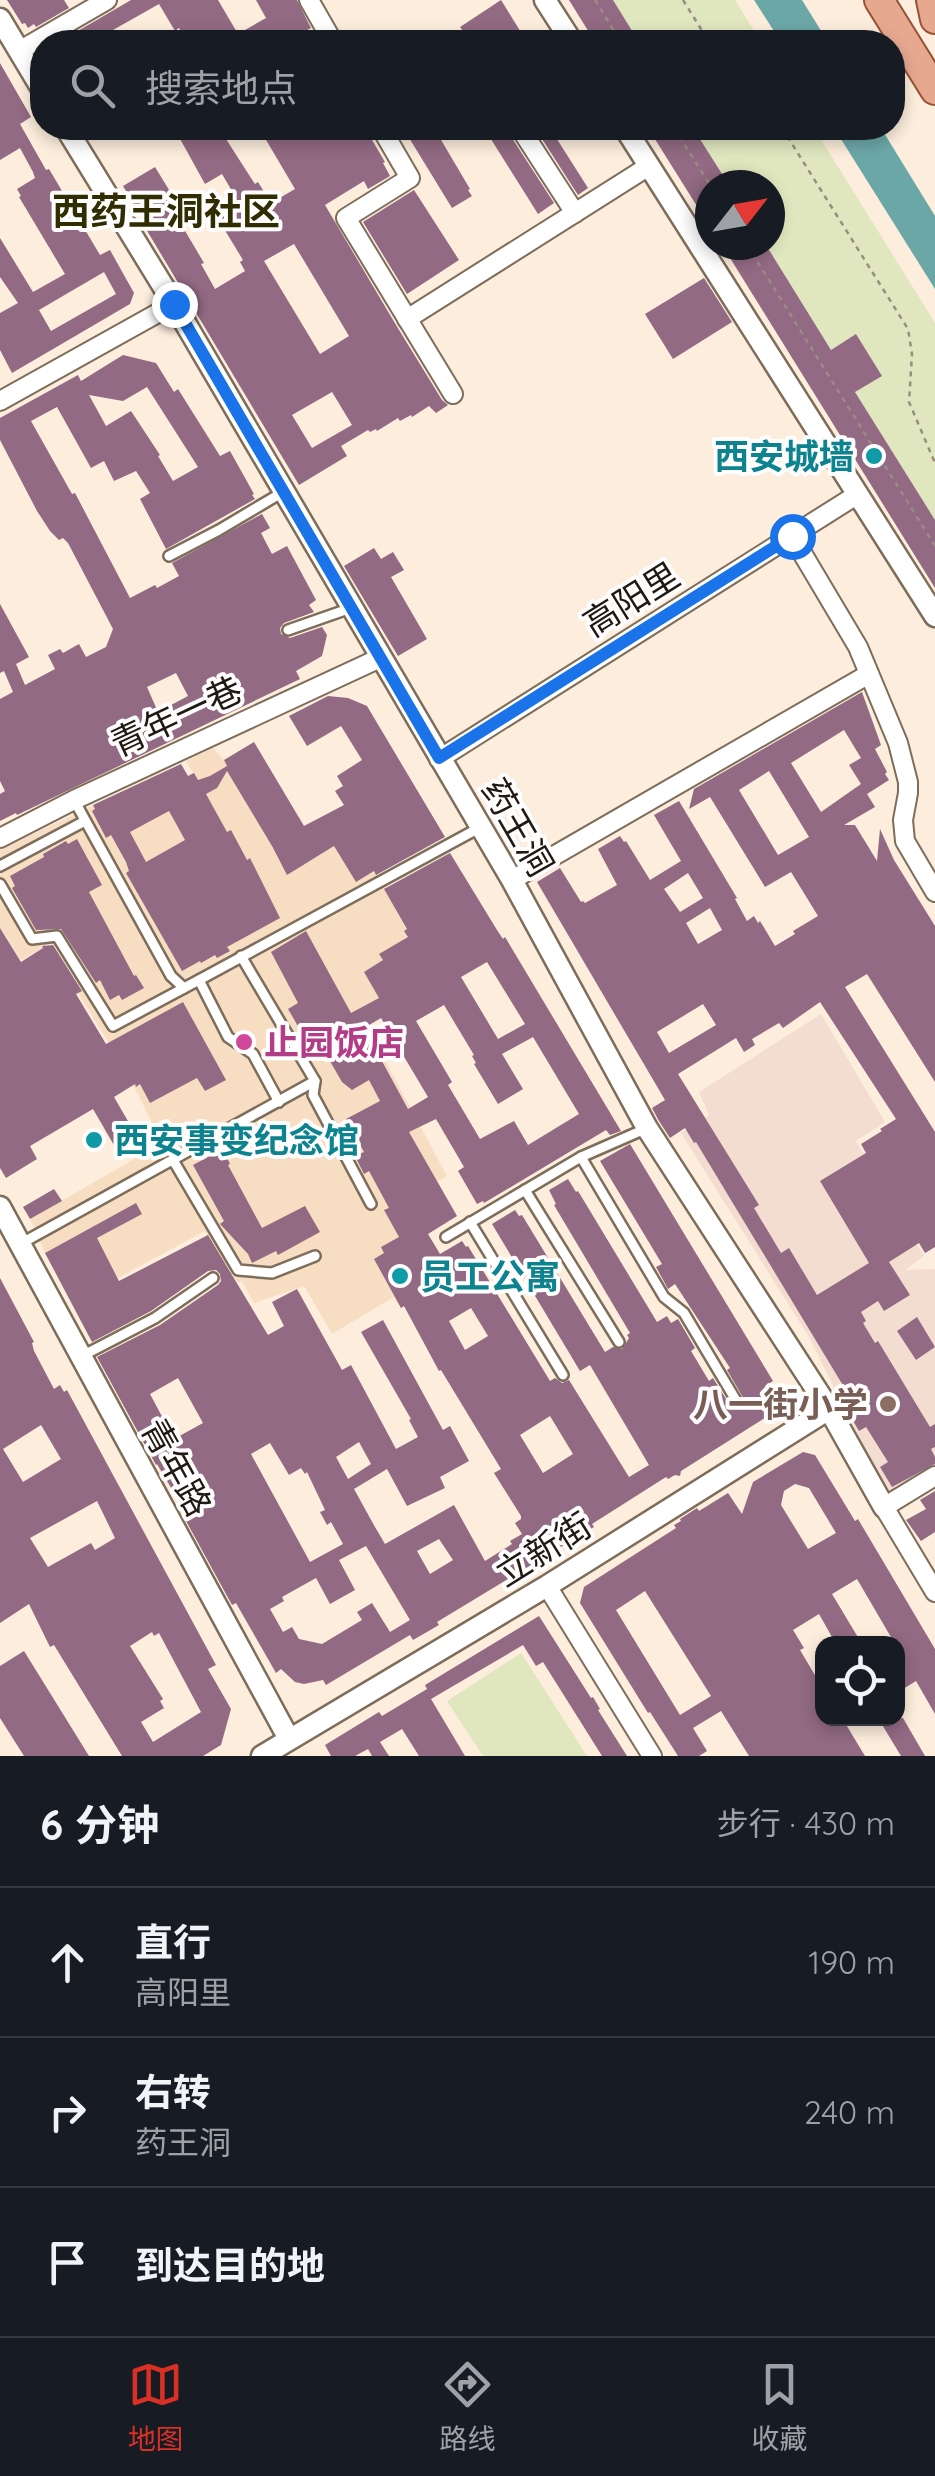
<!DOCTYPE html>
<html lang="zh">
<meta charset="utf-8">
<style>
:root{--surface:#171b24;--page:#242831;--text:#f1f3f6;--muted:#9ea1a6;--line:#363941;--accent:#d93025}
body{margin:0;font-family:Quicksand,"Noto Sans SC",sans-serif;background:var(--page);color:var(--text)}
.controls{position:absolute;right:30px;bottom:30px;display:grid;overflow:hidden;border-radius:20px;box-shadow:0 5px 15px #0003}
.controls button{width:90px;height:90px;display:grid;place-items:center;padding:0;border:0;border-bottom:2px solid var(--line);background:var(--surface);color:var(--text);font:50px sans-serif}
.compass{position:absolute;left:695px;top:170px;width:90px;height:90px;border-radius:50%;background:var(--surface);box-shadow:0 5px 15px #0003;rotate:59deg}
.stop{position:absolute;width:30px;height:30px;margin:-22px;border:8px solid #1a73e8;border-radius:50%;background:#fff}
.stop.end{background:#1a73e8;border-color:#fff;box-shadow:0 2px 10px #0008}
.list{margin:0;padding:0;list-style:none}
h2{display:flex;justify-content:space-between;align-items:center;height:130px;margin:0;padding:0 40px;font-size:42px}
h2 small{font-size:32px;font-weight:400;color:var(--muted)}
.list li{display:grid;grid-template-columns:65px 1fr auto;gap:30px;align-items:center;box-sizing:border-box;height:150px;padding:0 40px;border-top:2px solid var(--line)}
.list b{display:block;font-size:38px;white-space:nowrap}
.list p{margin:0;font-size:32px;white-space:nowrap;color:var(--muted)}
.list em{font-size:32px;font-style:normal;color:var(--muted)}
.icon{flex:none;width:55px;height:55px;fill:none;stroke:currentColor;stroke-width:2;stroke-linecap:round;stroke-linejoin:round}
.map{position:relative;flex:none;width:935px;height:1756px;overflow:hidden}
.search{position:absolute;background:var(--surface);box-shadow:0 5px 15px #0003;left:30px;right:30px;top:30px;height:110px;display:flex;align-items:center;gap:25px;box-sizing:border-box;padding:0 35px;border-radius:40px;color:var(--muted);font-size:38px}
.sheet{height:580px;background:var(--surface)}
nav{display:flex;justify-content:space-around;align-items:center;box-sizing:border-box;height:140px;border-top:2px solid var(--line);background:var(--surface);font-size:28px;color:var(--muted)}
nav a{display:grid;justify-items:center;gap:5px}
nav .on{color:var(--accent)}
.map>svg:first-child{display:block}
.built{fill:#f7dec3}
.education{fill:#f3ddd0}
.green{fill:#e0e7bf}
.water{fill:#6ca7a8}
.building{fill:#926a83;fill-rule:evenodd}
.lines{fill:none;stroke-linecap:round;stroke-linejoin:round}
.service-casing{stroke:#7e6d5a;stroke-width:14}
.minor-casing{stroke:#7e6d5a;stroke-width:22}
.tertiary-casing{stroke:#7e6d5a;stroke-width:25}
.primary-casing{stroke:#965134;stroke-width:32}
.path{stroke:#998d81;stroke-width:2.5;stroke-dasharray:5 5;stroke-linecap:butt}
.service{stroke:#fff;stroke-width:9}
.minor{stroke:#fff;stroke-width:18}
.tertiary{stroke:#fff;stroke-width:20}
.primary{stroke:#e6a990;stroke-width:28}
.route{stroke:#1a73e8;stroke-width:12}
.culture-dot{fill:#0f9aa8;stroke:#fdfdfd;stroke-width:4}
.hotel-dot{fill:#d1479c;stroke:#fdfdfd;stroke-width:4}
.education-dot{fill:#8d6e63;stroke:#fdfdfd;stroke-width:4}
.labels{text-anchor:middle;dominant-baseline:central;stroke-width:8;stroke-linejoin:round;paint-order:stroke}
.culture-label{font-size:35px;font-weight:bold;fill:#0d838f;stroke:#fdfdfd;text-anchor:start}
.street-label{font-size:35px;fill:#201912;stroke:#fdfdfd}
.hotel-label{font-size:35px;font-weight:bold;fill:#b23c85;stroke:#fdfdfd;text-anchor:start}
.education-label{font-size:35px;font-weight:bold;fill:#785e54;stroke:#fdfdfd;text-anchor:end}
.neighbourhood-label{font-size:38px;font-weight:bold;fill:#302d02;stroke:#fdfdfd}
</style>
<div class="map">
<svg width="935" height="1756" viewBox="0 0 935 1756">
<rect width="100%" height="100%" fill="#fceddc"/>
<polygon class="built" points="213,748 224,760 227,765 225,768 274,844 272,847 287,874 341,842 367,855 407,929 405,931 415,950 420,974 358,1010 447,1176 396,1204 426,1294 401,1308 394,1297 332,1334 304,1286 254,1303 242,1281 238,1283 226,1263 224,1264 205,1231 118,1278 95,1235 105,1221 45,1253 30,1219 162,1143 112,1042 108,1042 78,993 82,990 55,948 51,944 46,946 21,960 0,927 0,850 110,797 121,813 193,773 186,761"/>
<polygon class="education" points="821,1014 885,1122 856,1141 924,1256 905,1270 935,1269 935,1470 889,1499 809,1337 681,1133 709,1115 699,1092"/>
<g class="green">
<polygon points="613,0 735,0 761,42 639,42"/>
<polygon points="697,128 814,128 935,323 935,520 855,392 881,376 856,335 831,350 766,245 770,245 770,185 729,185 694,129"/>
<polygon points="521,1653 587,1756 483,1756 447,1701"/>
</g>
<g class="water">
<polygon points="754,0 802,0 828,42 781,42"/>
<polygon points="834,128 881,128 935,216 935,289"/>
</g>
<g class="building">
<polygon points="7,0 64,0 69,8 36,27 34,24 28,28 25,23 22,24"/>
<polygon points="131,0 218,0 238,34 266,18 256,0 297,0 311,28 302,33 307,42 187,42 179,28 175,31 159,4 106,34 108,37 99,42 59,42"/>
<polygon points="501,0 522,34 514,39 516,42 502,42 495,31 478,42 471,42 460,27"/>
<polygon points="569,0 613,0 639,42 595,42"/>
<path d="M0 63 31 117 20 124 46 170 49 169 100 255 110 250 134 293 130 304 12 373 0 350V313L18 303 0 277V238L33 292 65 274 19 197 21 196 17 189 35 178 33 172 20 148 0 160ZM104 272 116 294 51 331 39 310Z"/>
<path d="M174 128H219L251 178 255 184 258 182 271 203 295 189 259 128H365L385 162 383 163 390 176 368 189 364 181 325 205 396 325 442 400 448 405 436 413 429 406 412 417 411 415 400 421 398 418 377 431 376 429 370 432 368 430 341 446 347 456 299 485 140 219 142 218 123 186 155 167 174 198 168 202 204 263 201 264 215 289 245 271 240 262 243 260 212 209 235 196 222 174 205 184ZM294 244 349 336 320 354 264 261ZM332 392 352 425 312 448 292 415Z"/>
<polygon points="403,128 434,128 470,189 468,190 472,196 452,208"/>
<polygon points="484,128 508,128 510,135 554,203 538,214"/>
<polygon points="535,128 568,128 555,136 588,188 578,195"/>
<polygon points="648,128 693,128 729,185 710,185 710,227"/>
<polygon points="414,190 459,260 407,294 363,222"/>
<polygon points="722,245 766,245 831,350 856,334 882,376 855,392 935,520 935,588"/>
<polygon points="704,278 732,322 673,359 645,314"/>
<path d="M123 355 156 363 174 392 178 389 220 456 230 451 254 494 252 495 255 499 166 549 140 499 150 493 136 471 114 481 104 461 91 468 57 407 31 421 72 494 75 493 130 598 155 585 157 588 179 576 172 563 262 514 270 528 261 533 272 554 287 546 316 600 309 605 314 612 284 623 280 628 281 634 290 638 322 627 327 635 322 656 296 671 300 679 17 815 16 813 0 821V794L5 791 0 781V699L13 692 4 671 0 673V604L29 657 16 664 25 685 55 669 48 655 60 649 63 653 79 644 86 657 106 647 113 629 68 543 63 538 59 540 50 531 37 511 0 440V418L78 375 81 381ZM147 387 198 467 173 481 158 456 160 455 131 411 106 426 89 395 123 401ZM176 673 188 696 158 712 147 687Z"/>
<polygon points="374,548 381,559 393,552 404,570 391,577 427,639 398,656 344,566"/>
<path d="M862 692 881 745 875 749 887 772 885 774 889 780 867 794 875 807 844 825H855L877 861 880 829 894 860 935 926V1082L867 974 845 987 935 1132V1247L925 1253 919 1243 889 1262 910 1295 884 1311 878 1301 861 1312 866 1321 863 1323 875 1343 878 1341 930 1427 935 1424V1447L931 1449 935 1457V1464L892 1487 880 1467 888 1462 866 1427 859 1431 848 1412 856 1407 696 1142 694 1143 685 1128 670 1138 659 1121 652 1108 665 1100 537 882 560 868 581 902 583 901 585 903 617 885 598 849 620 836 624 842 626 841 650 880 681 861 654 815 679 801 737 898 735 899 747 921 754 916 758 923 760 921 775 946 795 934 793 931 818 916 791 872 765 887 710 797 689 809 694 789ZM844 730 861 758 849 765 861 784 821 812 791 763ZM769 771 809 837 778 855 739 790ZM688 873 703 898 680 912 664 889ZM710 908 722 930 698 944 686 923ZM820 1002 896 1119 880 1129 882 1131 861 1144 866 1153 820 1181 869 1263 817 1295 789 1248 781 1253 754 1208 759 1205 678 1074 736 1038 744 1052 755 1045 752 1039 779 1023 783 1028ZM703 1004 716 1025 669 1053 657 1032Z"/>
<path d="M328 696 348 698 367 706 445 837 376 875 374 871 356 882 334 846 287 875 272 846 227 771 217 788 206 794 227 832 231 830 247 860 250 858 280 918 227 947 230 951 217 958 215 955 201 963 200 961 182 971 126 873 129 871 126 862 111 835 106 838 92 811 95 809 93 805 181 764 188 776 194 773 198 780 210 776 227 766 224 760 254 742 304 826 344 805 335 791 343 786 337 776 362 760 341 726 307 746 289 716ZM169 811 185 840 146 862 130 832Z"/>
<polygon points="77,839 102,885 89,892 134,976 136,975 144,988 122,1000 119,995 110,1000 100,980 96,983 61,929 36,930 12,888 15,886 10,876 44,857 43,854 66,841 68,844"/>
<path d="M450 853 497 930 503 939 505 937 621 1131 610 1135 606 1130 484 1203 483 1201 477 1204 458 1171 464 1167 436 1119 409 1132 457 1216 428 1234 440 1254 462 1241 466 1247 468 1246 550 1381 555 1378 562 1383 569 1380 629 1477 649 1465 590 1365 580 1371 492 1224 515 1210 519 1216 522 1215 605 1352 613 1347 622 1349 629 1338 627 1335 630 1333 554 1205 556 1204 549 1190 568 1179 576 1192 578 1191 657 1322 667 1316 671 1323 678 1319 695 1348 691 1351 709 1381 713 1378 731 1407 740 1409 745 1401 727 1370 730 1368 675 1284 668 1289 656 1267 662 1264 600 1161 630 1144 773 1381 765 1386 779 1409 681 1471 680 1476 675 1475 668 1479 666 1477 592 1524 594 1527 437 1622 439 1625 413 1640 410 1635 326 1685 323 1680 304 1684 295 1682 281 1669 276 1673 236 1603 232 1605 180 1510 183 1508 157 1464 156 1465 97 1357 160 1325 218 1285 221 1281 220 1274 216 1270 208 1271 151 1311 92 1342 45 1253 136 1203 142 1214 97 1238 119 1281 208 1235 268 1335 284 1326 272 1302 297 1289 342 1370 351 1365 396 1449 418 1437 409 1420 411 1419 361 1332 383 1320 443 1430 450 1426 469 1461 440 1477 445 1488 407 1506 387 1469 354 1489 375 1527 385 1544 454 1505 485 1561 512 1544 510 1541 522 1534 515 1523 521 1519V1516L494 1473 501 1469 441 1370 439 1371 404 1306 401 1308 374 1259 384 1253 381 1247 399 1237 384 1210 389 1208 369 1171 364 1174 355 1156 364 1152 346 1119 380 1101 369 1080 352 1090 342 1082 315 1035 306 1040 288 1009 298 1003 271 952 306 931 351 1013 379 998 364 972 383 960 379 954 408 937 404 931 407 929 384 889ZM487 962 525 1024 498 1039 461 977ZM444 1005 474 1055 472 1056 476 1063 474 1064 498 1104 523 1089 502 1054 533 1037 579 1114 528 1145 514 1121 480 1139 448 1085 452 1082 416 1021ZM381 1018 428 1097 408 1109 364 1028ZM471 1308 488 1336 465 1350 449 1321ZM178 1378 203 1423 174 1439 150 1394ZM550 1416 573 1454 543 1473 520 1435ZM359 1442 371 1464 348 1479 336 1457ZM270 1443 289 1475 301 1468 305 1474 307 1472 325 1510 320 1512 327 1525 331 1522 343 1544 310 1562 251 1454ZM439 1539 453 1560 430 1574 417 1551ZM366 1546 410 1620 390 1632 372 1603 357 1612 362 1620 322 1644 299 1639 292 1627 283 1632 270 1609 284 1601 282 1597 316 1578 330 1604 355 1590 339 1560Z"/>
<polygon points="0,928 21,962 43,948 42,946 53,945 82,991 76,994 106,1044 183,1002 226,1080 205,1091 197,1078 150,1103 140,1084 136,1087 135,1084 114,1097 143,1147 122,1159 93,1109 30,1146 37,1159 6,1178 0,1168"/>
<polygon points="223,1149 230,1164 228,1165 262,1228 305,1206 320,1232 278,1255 276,1251 252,1263 248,1254 220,1224 224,1221 193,1165"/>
<polygon points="54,1189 62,1201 30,1219 23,1207"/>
<path d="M0 1278 34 1342 32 1343 34 1351 54 1389 60 1385 64 1392 67 1390 216 1665 208 1669 231 1709 221 1745 203 1756H122L54 1645 50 1647 29 1604 0 1623ZM41 1425 61 1459 23 1482 3 1449ZM97 1501 115 1538 95 1550 91 1543 48 1567 30 1538ZM152 1632 154 1636 159 1633 201 1712 153 1742 141 1722 164 1708 160 1701 163 1699 130 1646Z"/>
<polygon points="917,1317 935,1347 916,1360 897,1331"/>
<path d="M803 1452 815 1455 855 1521 858 1519 935 1649V1714L916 1681 898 1692V1644H895L857 1579 832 1594 862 1644H836L819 1614 793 1630 804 1648 800 1650 822 1687V1718H842L865 1756H749L721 1711 693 1728 707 1751 699 1756H678L650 1712 648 1713 580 1603 584 1587 676 1528 674 1525 681 1521 680 1519 697 1508 699 1511 728 1493 742 1514 753 1482ZM795 1484 809 1488 836 1533 808 1549 781 1505 784 1491ZM645 1591 711 1696 680 1715 616 1610Z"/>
<polygon points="935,1491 935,1532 921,1541 906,1520 926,1509 920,1500"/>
<polygon points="539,1616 591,1698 593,1697 600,1709 598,1710 627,1756 602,1756 543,1662 536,1666 523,1645 431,1699 465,1756 419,1756 402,1729 380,1742 389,1756 372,1756 368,1749 355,1756 331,1756 325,1745 379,1712 382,1716 427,1689 425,1685"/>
<polygon points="24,1651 89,1756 24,1756 0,1718 0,1666"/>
<polygon points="878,1718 903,1718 925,1756 901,1756"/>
</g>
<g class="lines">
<defs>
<g id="service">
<polyline points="169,556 219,530 283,492"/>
<polyline points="288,630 351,608"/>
<polyline points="74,800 171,976 184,988 199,980"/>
<polyline points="0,866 85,821"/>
<polyline points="0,884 32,939 57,936 113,1026 184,988"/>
<polyline points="241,956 315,1081 313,1095 371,1204"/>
<polyline points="279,1102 253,1054 228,1037 199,980 479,828"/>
<polyline points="581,1157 664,1297 684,1313 737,1402"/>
<polyline points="173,1160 238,1270 272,1273 315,1256"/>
<polyline points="525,1190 619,1342"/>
<polyline points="470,1222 563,1375"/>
<polyline points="446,1237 581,1157 645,1129"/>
<polyline points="22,1243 315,1081"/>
<polyline points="82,1356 155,1318 213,1278"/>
</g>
<g id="minor">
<polyline points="309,0 333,42"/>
<polyline points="19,51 107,0"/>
<polyline points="381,128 410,178 346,218 453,394"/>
<polyline points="520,128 575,213"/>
<polyline points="407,319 649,166"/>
<polyline points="0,401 174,304"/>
<polyline points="792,536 858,647 898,743 908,782 908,793 903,820 905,841 935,892"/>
<polyline points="439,759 858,494"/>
<polyline points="0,838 74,800 380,658"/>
<polyline points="512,880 869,674"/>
<polyline points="935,1476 884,1507 935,1592"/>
<polyline points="547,1586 652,1756"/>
</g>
<g id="tertiary">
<polyline points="545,0 572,42"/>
<polyline points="0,19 42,89"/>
<polyline points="66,128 174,304 512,880 647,1128 829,1409 884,1507"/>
<polyline points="625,128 935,616"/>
<polyline points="0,1207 289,1739"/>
<polyline points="262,1756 547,1586 829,1409"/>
</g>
<g id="primary">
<polyline points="879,0 935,90"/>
<polyline points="931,0 935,19"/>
</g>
</defs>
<use href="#service" class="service-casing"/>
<use href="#minor" class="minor-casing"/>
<use href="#tertiary" class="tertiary-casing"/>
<use href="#primary" class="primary-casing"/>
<g class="path">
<polyline points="595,0 621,42"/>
<polyline points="683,0 709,42"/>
<polyline points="674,128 710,185"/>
<polyline points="782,128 908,329 912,354 909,402 935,463"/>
<polyline points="747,245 935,546"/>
</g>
<use href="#service" class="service"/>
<use href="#minor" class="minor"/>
<use href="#tertiary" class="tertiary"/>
<use href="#primary" class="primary"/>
</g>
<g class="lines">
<polyline class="route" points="174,304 439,758 792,536"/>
</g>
<g class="culture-dot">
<circle cx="874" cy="456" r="10"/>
<circle cx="94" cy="1140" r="10"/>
<circle cx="400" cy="1276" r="10"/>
</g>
<circle class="hotel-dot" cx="244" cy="1042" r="10"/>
<circle class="education-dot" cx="888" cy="1404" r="10"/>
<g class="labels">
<g class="culture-label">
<text x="854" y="456" text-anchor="end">西安城墙</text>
<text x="114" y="1140">西安事变纪念馆</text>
<text x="420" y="1276">员工公寓</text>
</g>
<g class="street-label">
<text transform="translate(631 599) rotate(-32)">高阳里</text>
<text transform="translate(176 716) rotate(-25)">青年一巷</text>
<text transform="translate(518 827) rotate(60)">药王洞</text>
<text transform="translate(177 1467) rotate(61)">青年路</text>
<text transform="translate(543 1549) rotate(-32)">立新街</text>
</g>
<g class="hotel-label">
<text x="264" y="1042">止园饭店</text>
</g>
<g class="education-label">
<text x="868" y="1404">八一街小学</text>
</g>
<g class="neighbourhood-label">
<text x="166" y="211">西药王洞社区</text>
</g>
</g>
</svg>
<div class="controls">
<button><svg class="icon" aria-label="locate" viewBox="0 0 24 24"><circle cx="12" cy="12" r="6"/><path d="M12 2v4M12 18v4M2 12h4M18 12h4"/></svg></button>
</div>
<svg class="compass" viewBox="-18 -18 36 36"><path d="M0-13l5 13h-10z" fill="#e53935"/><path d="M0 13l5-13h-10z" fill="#9ea1a6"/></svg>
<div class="stop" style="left:792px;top:536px"></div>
<div class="stop end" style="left:174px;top:304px"></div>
<div class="search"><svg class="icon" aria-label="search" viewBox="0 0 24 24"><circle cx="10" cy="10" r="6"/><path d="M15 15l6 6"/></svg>搜索地点</div>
</div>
<section class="sheet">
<h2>6 分钟<small>步行 · 430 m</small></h2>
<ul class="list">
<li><svg class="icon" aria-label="ahead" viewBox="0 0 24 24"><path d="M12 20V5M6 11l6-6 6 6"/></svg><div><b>直行</b><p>高阳里</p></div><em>190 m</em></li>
<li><svg class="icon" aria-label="right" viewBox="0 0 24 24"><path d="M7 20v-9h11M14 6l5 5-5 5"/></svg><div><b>右转</b><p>药王洞</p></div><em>240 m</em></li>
<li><svg class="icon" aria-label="arrive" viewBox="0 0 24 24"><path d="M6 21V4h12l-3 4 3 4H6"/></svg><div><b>到达目的地</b></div></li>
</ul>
</section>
<nav>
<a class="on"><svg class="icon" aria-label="map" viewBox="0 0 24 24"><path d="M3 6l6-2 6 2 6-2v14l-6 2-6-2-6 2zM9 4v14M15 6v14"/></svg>地图</a>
<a><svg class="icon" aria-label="directions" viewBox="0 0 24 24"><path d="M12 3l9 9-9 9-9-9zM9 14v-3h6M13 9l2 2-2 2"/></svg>路线</a>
<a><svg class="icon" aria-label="saved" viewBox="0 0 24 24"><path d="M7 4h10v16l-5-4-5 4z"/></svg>收藏</a>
</nav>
